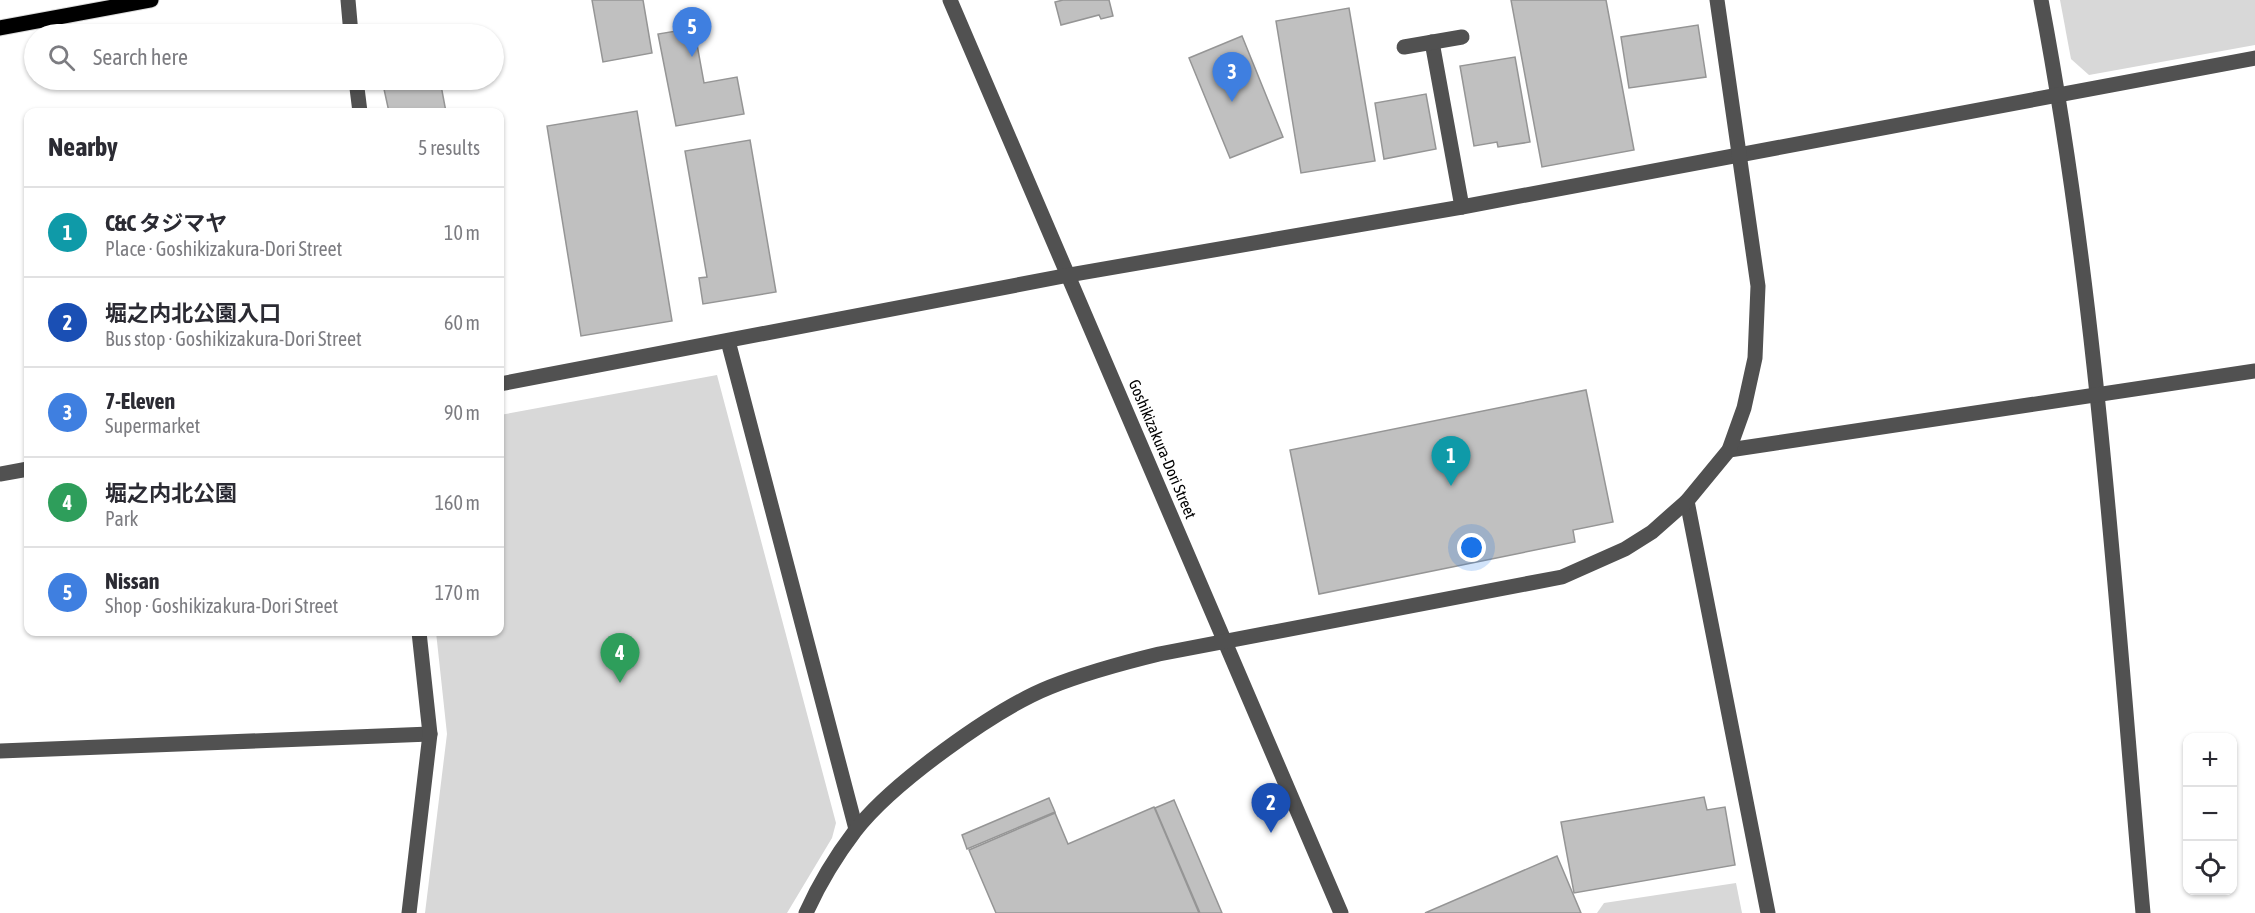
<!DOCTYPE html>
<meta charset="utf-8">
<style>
:root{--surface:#fff;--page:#f2f2f3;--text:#2b2b33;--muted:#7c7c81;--line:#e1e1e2;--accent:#d93025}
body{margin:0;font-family:"Asap Condensed","Noto Sans JP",sans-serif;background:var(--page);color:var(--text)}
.controls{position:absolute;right:18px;bottom:18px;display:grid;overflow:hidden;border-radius:12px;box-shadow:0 2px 4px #0004}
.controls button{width:54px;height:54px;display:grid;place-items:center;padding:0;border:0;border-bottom:2px solid var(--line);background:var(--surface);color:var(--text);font:30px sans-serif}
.you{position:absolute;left:1472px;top:548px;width:21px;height:21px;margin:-15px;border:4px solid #fff;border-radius:50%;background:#1a73e8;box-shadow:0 0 0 9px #1a73e833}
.badge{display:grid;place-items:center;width:39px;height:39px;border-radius:50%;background:var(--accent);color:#fff;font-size:20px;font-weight:700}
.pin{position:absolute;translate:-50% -50px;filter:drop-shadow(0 2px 3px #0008)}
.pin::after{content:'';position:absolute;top:32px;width:21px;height:18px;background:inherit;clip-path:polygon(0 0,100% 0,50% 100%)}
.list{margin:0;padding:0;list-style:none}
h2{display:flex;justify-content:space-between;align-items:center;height:78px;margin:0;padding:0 24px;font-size:26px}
h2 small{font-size:20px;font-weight:400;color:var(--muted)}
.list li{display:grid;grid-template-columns:39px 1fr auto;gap:18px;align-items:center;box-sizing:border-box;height:90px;padding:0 24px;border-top:2px solid var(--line)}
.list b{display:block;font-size:22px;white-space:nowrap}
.list p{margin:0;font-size:20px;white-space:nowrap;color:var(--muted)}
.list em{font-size:20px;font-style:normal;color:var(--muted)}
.icon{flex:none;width:33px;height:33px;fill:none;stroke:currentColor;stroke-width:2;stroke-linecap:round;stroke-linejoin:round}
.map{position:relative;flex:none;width:2255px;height:913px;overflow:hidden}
.search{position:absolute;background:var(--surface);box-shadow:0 2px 4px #0004;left:24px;top:24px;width:480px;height:66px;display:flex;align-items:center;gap:15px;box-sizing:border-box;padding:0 21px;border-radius:33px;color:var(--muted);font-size:22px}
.panel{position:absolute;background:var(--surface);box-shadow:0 2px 4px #0004;left:24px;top:108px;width:480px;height:528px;border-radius:12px}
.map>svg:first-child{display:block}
.green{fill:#d8d8d8}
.building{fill:#c0c0c0;stroke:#959595;stroke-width:1.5}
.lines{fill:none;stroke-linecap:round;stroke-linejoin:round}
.major-casing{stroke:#dbdbdb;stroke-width:17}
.minor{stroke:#515151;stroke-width:15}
.major{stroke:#000;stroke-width:15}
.labels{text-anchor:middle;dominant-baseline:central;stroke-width:6;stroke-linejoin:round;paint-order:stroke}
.street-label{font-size:16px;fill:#000;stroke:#fff}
</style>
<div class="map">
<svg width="2255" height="913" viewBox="0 0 2255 913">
<rect width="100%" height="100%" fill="#fff"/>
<g class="green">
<polygon points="2060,0 2255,0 2255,45 2089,75 2071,59"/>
<polygon points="717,375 836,823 832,838 787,913 425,913 447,734 436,632 500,632 500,415"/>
<polygon points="1736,883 1742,913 1597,913 1604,903"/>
</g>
<g class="building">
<polygon points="592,0 643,0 652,53 603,62"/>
<polygon points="1063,0 1109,0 1113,16 1101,19 1099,15 1061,25 1055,2"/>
<polygon points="1511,0 1606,0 1634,150 1542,167"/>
<polygon points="1349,8 1375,161 1301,173 1276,21"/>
<polygon points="1698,25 1706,77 1629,88 1621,37"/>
<polygon points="694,28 704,83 737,77 744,114 676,126 658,34"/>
<polygon points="1242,36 1283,137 1230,158 1189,58"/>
<polygon points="1515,57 1530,142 1498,147 1497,142 1474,146 1460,66"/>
<polygon points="382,80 440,80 446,112 389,112"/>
<polygon points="1426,94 1436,149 1384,159 1375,103"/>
<polygon points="637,111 672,321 581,336 547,126"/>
<polygon points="750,140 776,292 703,304 699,278 707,277 685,151"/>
<polygon points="1586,390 1613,522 1573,530 1575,542 1319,594 1290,450"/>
<polygon points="1704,797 1707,810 1725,807 1735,865 1574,893 1561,822"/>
<polygon points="1049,798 1055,812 967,849 962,835"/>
<polygon points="1174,800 1222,913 1200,913 1155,808"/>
<polygon points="1154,807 1199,913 996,913 969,850 1055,813 1068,844"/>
<polygon points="1557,856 1581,913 1425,913"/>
</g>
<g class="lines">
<defs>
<polyline id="major" points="0,28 151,0"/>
</defs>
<use href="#major" class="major-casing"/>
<g class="minor">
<polyline points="348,0 351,34"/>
<polyline points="950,0 1341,913"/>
<path d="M2041 0C2098 301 2116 609 2143 913"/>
<polyline points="1432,42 1462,207"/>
<polyline points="1404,47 1462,37"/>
<polyline points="356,80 360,112"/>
<polyline points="728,341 856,829"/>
<polyline points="500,384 1069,275 1462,207 2255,58"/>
<polyline points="1729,450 2255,371"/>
<polyline points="0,474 28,469"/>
<polyline points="1687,501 1768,913"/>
<polyline points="0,751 430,734"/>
<polyline points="409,913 430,734 419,632"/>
<path d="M806 913C819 884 836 856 855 831 891 784 995 709 1050 687 1085 673 1122 663 1159 654L1562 577 1625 549 1652 532 1687 501 1729 450 1744 408 1755 358 1758 286 1717 0"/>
</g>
<use href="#major" class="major"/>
</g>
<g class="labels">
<g class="street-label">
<text transform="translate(1163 449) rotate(67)">Goshikizakura-Dori Street</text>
</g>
</g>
</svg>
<div class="controls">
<button>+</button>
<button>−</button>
<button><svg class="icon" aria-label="locate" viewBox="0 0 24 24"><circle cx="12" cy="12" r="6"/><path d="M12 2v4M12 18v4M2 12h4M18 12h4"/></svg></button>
</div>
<div class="you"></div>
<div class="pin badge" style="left:1451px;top:486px;background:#0f9aa8">1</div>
<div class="pin badge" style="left:1271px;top:833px;background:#1a4fb4">2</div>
<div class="pin badge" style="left:1232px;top:102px;background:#3f7fe0">3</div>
<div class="pin badge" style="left:620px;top:683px;background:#2e9e5b">4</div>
<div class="pin badge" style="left:692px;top:57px;background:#3f7fe0">5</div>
<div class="search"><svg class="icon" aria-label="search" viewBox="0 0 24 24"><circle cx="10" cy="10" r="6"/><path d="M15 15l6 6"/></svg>Search here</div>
<section class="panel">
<h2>Nearby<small>5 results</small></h2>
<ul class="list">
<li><span class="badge" style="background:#0f9aa8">1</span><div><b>C&amp;C タジマヤ</b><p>Place · Goshikizakura-Dori Street</p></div><em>10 m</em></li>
<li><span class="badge" style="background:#1a4fb4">2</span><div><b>堀之内北公園入口</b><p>Bus stop · Goshikizakura-Dori Street</p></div><em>60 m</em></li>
<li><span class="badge" style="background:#3f7fe0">3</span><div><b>7-Eleven</b><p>Supermarket</p></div><em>90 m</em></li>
<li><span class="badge" style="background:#2e9e5b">4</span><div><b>堀之内北公園</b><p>Park</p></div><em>160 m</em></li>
<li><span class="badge" style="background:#3f7fe0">5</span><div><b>Nissan</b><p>Shop · Goshikizakura-Dori Street</p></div><em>170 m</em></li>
</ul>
</section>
</div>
